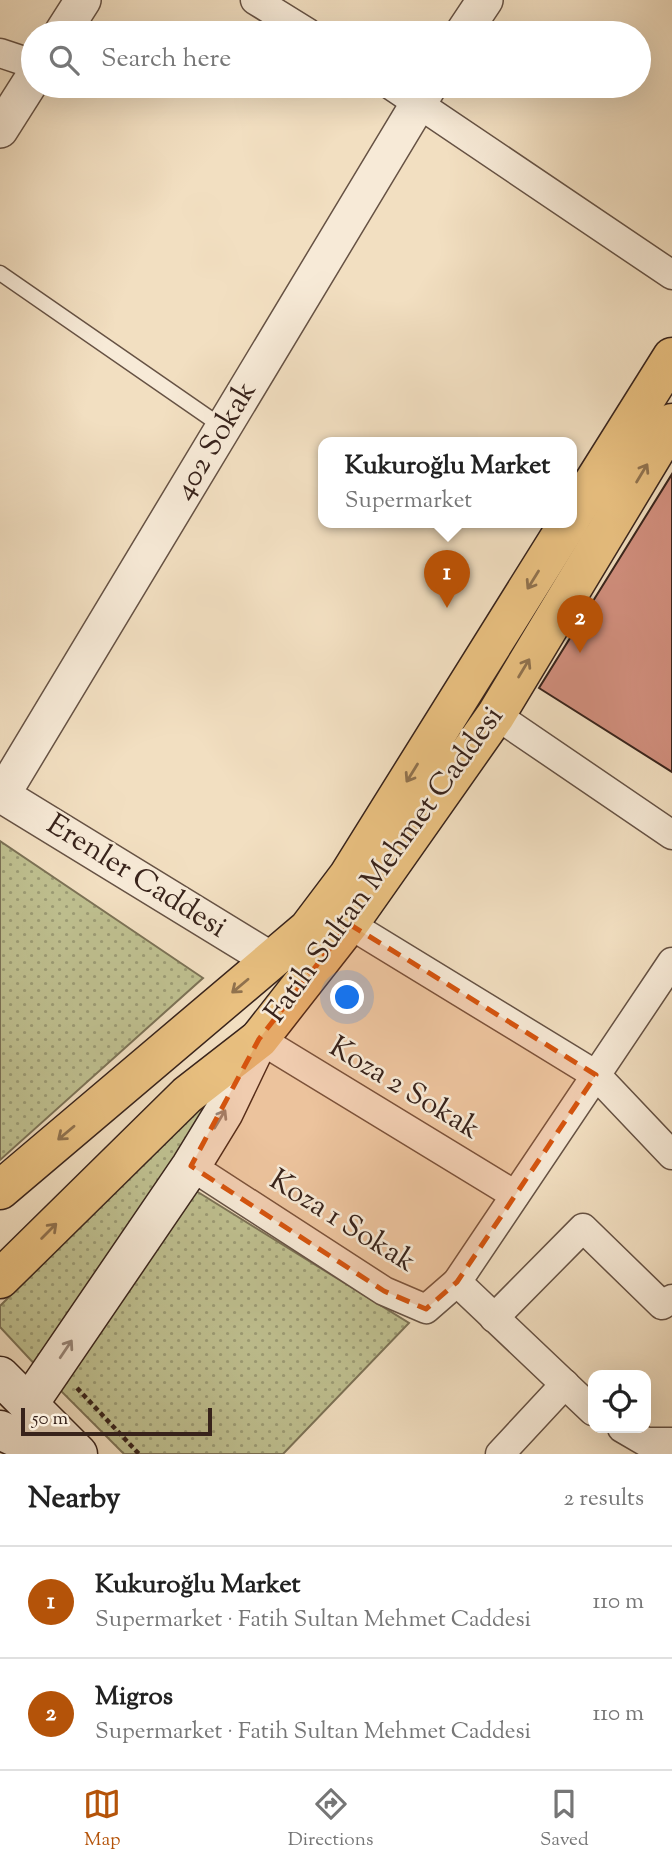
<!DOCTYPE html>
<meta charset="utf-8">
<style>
:root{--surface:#fff;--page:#f6f6f6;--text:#222;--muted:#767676;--line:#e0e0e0;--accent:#b45309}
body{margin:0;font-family:"Sorts Mill Goudy",serif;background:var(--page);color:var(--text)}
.controls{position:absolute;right:21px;bottom:21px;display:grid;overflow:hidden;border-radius:14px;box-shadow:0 7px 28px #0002}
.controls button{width:63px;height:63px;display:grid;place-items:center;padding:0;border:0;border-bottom:2px solid var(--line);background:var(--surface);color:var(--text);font:35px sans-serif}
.scale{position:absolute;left:21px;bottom:18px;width:191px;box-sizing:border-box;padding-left:7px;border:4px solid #38231b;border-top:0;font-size:19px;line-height:24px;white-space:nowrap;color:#38231b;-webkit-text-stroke:5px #f7ead7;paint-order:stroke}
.you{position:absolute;left:348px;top:998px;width:24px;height:24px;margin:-18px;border:5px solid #fff;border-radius:50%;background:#1a73e8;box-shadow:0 0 0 10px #1a73e833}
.badge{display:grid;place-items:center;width:46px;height:46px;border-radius:50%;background:var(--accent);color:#fff;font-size:23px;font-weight:700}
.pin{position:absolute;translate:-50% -58px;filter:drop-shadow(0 2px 4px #0008)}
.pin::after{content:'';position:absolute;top:37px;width:24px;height:21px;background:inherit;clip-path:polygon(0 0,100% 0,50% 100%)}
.popup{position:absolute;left:318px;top:437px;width:259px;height:91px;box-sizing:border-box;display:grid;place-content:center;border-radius:14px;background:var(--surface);filter:drop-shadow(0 2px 5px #0005);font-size:23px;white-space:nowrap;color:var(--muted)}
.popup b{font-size:26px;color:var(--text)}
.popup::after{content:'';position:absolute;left:50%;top:100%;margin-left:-14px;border:14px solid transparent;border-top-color:var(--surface)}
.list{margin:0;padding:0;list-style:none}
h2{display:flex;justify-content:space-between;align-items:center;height:91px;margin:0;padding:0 28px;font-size:30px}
h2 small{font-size:23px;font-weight:400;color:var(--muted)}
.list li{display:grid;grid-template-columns:46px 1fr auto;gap:21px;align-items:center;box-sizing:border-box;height:112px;padding:0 28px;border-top:2px solid var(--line)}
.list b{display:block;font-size:26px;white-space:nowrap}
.list p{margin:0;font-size:23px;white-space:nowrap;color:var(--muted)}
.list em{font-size:23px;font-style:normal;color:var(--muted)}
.icon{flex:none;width:38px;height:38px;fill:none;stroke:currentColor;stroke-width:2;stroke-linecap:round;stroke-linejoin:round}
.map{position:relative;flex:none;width:672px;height:1454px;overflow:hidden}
.search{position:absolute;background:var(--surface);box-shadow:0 7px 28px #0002;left:21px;right:21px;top:21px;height:77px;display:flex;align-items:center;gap:18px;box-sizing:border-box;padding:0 24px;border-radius:38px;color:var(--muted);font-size:26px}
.sheet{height:315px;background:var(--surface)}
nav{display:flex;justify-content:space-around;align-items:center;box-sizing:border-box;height:98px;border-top:2px solid var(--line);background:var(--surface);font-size:19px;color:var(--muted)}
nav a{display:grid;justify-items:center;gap:4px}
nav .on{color:var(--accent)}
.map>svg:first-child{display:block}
.green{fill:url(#green-dots);stroke:#7c7256;stroke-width:2}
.building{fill:#d28f7e;stroke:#38231b;stroke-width:2}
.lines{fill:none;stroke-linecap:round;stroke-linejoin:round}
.service-casing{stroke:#665244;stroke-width:17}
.minor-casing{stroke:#665244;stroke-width:31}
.tertiary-casing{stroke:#665244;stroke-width:38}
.secondary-casing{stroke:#38231b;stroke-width:41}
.primary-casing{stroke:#38231b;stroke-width:41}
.path{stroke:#38231b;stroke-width:4.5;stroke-dasharray:5 3.5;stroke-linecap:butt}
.service{stroke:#f7ead7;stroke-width:14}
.minor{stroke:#f7ead7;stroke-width:28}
.tertiary{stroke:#f7ead7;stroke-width:35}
.secondary{stroke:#f7ead7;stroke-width:38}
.primary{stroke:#e9c080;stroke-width:38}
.oneway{stroke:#90724e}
.oneway2{stroke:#988679}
.marked{fill:#d6540e;fill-opacity:0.2;stroke:#d6540e;stroke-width:5;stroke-dasharray:14 9;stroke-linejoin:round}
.labels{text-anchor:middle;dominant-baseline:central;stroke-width:5;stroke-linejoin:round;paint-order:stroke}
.street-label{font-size:30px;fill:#38231b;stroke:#f7ead7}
</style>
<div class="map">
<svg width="672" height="1454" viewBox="0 0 672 1454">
<defs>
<pattern id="green-dots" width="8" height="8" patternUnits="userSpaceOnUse" patternTransform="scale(1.75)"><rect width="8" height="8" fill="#bfc090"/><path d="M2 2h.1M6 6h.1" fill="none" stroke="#9c9c75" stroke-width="1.8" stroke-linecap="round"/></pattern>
</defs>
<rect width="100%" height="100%" fill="#f2dfc1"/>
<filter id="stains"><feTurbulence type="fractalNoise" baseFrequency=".00286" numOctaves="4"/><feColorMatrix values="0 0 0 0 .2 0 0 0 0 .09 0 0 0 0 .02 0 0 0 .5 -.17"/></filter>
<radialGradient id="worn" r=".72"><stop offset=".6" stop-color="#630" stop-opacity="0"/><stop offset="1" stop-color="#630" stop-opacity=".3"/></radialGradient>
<g class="green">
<polygon points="0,841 203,978 0,1160"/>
<polygon points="229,1077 39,1369 0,1327 0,1306"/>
<polygon points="193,1189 409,1323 283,1454 124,1454 58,1388"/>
</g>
<polygon class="building" points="672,474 672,772 539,688"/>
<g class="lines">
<defs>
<polyline id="service" points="0,273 224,428"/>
<g id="minor">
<polyline points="255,0 308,33"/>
<polyline points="0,53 33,64"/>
<polyline points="392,86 672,275"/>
<polyline points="496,715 672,835"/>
<polyline points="349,924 596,1075 672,1155"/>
<polyline points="259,1039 515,1195"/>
<polyline points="191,1166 384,1291 426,1309 457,1282 672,962"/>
<polyline points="457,1282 593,1411"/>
<polyline points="494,1318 583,1228 662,1305 672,1299"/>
<polyline points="622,1428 646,1442 672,1442"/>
<polyline points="500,1454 565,1384"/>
</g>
<g id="tertiary">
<polyline points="62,33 83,0"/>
<polyline points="463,33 485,0"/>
<polyline points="0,130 33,78"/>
<polyline points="0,794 271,960"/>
<polyline points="2,795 429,86"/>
</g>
<g id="secondary">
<polyline points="0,1376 78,1454"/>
<polyline points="28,1405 191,1166 224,1112 259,1039"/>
<polyline points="0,1430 51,1454"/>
</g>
<g id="primary">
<polyline points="571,518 672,357"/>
<polyline points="0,1190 308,929 348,876 569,522"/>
<polyline points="0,1279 187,1095 259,1039 349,924 496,715 672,423"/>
</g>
</defs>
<use href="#service" class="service-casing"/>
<use href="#minor" class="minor-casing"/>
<use href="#tertiary" class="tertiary-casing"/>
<use href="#secondary" class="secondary-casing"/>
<use href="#primary" class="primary-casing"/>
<polyline class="path" points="77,1388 139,1454"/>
<use href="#service" class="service"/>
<use href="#minor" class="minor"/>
<use href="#tertiary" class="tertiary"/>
<use href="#secondary" class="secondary"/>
<use href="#primary" class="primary"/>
</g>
<defs><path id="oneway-shaft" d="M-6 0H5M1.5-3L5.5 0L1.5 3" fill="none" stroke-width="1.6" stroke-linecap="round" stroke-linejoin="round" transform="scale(1.75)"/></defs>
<g class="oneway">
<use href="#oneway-shaft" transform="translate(642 473) rotate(-59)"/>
<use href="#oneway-shaft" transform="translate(533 580) rotate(122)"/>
<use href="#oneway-shaft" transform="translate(524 668) rotate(-59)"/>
<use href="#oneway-shaft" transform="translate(412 773) rotate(122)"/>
<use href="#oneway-shaft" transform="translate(240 986) rotate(140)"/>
<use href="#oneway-shaft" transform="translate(66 1133) rotate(140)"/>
<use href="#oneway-shaft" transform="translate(49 1231) rotate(-45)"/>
</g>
<g class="oneway2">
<use href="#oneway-shaft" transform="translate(220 1119) rotate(-59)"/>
<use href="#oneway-shaft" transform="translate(66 1349) rotate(-56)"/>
</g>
<path class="marked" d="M349 924 596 1075 457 1282 426 1309 384 1291 191 1166 259 1039Z"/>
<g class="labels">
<g class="street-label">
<text transform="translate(216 441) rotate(-59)">402 Sokak</text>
<text transform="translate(385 865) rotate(-54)">Fatih Sultan Mehmet Caddesi</text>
<text transform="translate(136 877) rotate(32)">Erenler Caddesi</text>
<text transform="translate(404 1089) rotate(31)">Koza 2 Sokak</text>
<text transform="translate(342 1222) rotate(32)">Koza 1 Sokak</text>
</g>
</g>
<rect width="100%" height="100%" filter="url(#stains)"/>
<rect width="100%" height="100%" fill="url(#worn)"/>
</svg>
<div class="controls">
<button><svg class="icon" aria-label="locate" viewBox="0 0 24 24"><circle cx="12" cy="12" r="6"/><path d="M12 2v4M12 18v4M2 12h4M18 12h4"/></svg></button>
</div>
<div class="scale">50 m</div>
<div class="you"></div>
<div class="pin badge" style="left:447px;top:608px">1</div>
<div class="popup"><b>Kukuroğlu Market</b>Supermarket</div>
<div class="pin badge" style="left:580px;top:653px">2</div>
<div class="search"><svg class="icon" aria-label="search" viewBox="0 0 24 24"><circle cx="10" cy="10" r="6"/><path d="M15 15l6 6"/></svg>Search here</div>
</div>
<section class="sheet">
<h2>Nearby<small>2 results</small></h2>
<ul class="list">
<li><span class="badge">1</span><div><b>Kukuroğlu Market</b><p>Supermarket · Fatih Sultan Mehmet Caddesi</p></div><em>110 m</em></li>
<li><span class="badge">2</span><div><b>Migros</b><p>Supermarket · Fatih Sultan Mehmet Caddesi</p></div><em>110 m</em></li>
</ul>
</section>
<nav>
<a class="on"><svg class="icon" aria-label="map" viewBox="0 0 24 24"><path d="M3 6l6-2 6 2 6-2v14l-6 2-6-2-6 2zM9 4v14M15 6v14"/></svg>Map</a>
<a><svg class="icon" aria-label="directions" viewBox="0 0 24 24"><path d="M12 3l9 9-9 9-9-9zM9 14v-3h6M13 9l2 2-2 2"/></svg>Directions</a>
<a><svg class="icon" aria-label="saved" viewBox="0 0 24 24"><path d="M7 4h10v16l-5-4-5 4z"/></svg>Saved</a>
</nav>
